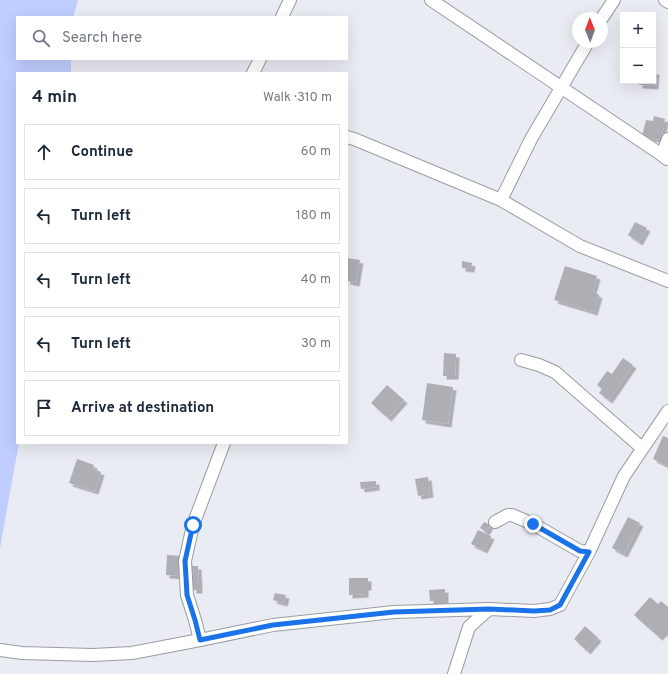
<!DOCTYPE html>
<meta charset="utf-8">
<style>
:root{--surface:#fff;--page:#f2f2f3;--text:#1f2937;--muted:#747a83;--line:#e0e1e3}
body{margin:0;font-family:Overpass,sans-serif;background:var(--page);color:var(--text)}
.controls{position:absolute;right:12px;top:12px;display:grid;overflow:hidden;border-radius:0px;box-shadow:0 4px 16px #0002}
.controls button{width:36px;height:36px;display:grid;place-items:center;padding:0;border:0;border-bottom:1px solid var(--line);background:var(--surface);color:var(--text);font:20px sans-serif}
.compass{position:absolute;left:572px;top:12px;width:36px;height:36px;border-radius:50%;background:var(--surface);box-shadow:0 4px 16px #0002;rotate:359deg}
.stop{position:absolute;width:12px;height:12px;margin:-9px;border:3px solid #1a73e8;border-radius:50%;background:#fff}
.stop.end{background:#1a73e8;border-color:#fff;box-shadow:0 1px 4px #0008}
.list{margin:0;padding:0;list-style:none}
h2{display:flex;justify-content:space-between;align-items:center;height:52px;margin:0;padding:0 16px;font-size:17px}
h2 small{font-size:13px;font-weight:400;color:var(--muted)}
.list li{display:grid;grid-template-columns:26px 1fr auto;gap:12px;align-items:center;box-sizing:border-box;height:56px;margin:0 8px 8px;padding:0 8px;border:1px solid var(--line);border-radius:0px}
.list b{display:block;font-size:15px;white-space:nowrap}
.list em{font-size:13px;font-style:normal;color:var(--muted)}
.icon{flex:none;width:22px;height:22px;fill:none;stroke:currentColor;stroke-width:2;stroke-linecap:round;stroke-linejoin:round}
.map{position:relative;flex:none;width:668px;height:674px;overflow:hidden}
.search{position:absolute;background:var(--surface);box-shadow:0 4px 16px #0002;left:16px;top:16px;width:332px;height:44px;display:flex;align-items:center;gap:10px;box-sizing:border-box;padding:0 14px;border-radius:0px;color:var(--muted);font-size:15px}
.panel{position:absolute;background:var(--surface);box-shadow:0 4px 16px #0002;left:16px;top:72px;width:332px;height:372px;border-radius:0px}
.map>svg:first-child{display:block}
.green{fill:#bfcefe}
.building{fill:#adafb5;filter:url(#shadow)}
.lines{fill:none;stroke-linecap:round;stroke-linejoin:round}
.minor-casing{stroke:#9a9ca2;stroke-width:14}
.minor{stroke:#fff;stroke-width:12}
.route{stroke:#1a73e8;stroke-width:5}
</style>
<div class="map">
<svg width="668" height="674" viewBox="0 0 668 674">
<defs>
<filter id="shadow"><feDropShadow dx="3.5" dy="3.5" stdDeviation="0" flood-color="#0004"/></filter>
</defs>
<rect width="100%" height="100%" fill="#eaecf3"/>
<polygon class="green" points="0,0 78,0 73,17 17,17 17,59 71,59 71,73 17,73 17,443 19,443 0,548"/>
<g class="building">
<polygon points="653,71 656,71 655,86 639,85 639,81 653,81"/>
<polygon points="654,116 665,119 661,140 642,136 646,120 653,121"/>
<polygon points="635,222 647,228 639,242 628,235"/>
<polygon points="347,258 360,260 356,283 347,281"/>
<polygon points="462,261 472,263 471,269 462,268"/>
<polygon points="565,266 597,276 593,291 599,295 594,312 554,300"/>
<polygon points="444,353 456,354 455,376 443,376"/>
<polygon points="623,358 633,365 609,400 599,393 602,389 597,385 607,371 612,374"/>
<polygon points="427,383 453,387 448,424 422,420"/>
<polygon points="387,385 404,400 388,418 371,403"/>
<polygon points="663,436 668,438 668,466 653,459"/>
<polygon points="77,459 94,465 93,469 101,472 95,491 69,483"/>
<polygon points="428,477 430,494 418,496 415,479"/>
<polygon points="376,481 376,487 361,489 360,482"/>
<polygon points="628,517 640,523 624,554 612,548"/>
<polygon points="484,522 490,525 486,532 480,528"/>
<polygon points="478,530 491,536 484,550 471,544"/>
<polygon points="167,555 182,556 181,576 166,575"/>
<polygon points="192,566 198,566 199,590 193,590"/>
<polygon points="349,578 368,578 368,587 365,587 365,594 349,595"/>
<polygon points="445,589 445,601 430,601 429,590"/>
<polygon points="275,593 286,595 284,603 273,600"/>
<polygon points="650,597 658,604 661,601 668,607 668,628 659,637 634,615"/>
<polygon points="585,626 598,638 587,651 574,639"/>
</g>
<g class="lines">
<defs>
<g id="minor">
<polyline points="431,0 662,155"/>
<polyline points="665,0 668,2"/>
<polyline points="282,17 290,0"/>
<polyline points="602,18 614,0"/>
<polyline points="588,42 531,139 501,200 580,246 668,281"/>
<polyline points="253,73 260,59"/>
<polyline points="347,137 354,139 501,200"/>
<polyline points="667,159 662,155 668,139"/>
<polyline points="521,360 539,365 555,372 642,448"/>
<polyline points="495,522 508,515 512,515 533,524 580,551 589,552"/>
<polyline points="200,640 195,620 187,595 185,561 193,525 224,443"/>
<polyline points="0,650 22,653 93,655 132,653 200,640 273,625 394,612 489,609 534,611 550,609 560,605 589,552 624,476 668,411"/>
<polyline points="454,674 469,627 489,609"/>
</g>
</defs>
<use href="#minor" class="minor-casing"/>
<use href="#minor" class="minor"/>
</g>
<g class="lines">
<polyline class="route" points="193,525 185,561 186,577 187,595 195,620 200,640 273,625 394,612 489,609 534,611 550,610 560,605 589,552 580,551 533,524"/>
</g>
</svg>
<div class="controls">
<button>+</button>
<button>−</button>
</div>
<svg class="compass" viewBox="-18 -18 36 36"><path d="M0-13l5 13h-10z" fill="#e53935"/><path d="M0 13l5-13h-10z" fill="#747a83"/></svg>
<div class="stop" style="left:193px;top:525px"></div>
<div class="stop end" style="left:533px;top:524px"></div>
<div class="search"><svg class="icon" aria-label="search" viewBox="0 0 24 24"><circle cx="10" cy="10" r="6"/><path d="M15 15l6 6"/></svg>Search here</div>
<section class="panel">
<h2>4 min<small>Walk · 310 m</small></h2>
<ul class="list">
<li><svg class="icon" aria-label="ahead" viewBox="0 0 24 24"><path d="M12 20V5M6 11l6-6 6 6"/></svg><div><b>Continue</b></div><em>60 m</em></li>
<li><svg class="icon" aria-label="left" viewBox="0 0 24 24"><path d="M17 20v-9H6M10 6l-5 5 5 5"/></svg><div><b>Turn left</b></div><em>180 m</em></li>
<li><svg class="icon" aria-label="left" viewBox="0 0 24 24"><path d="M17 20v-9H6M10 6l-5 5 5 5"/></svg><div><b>Turn left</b></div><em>40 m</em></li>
<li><svg class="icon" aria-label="left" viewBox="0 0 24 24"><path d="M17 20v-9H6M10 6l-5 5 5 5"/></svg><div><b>Turn left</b></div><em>30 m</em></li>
<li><svg class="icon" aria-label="arrive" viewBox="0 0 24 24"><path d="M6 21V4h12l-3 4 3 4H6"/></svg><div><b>Arrive at destination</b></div></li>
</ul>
</section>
</div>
